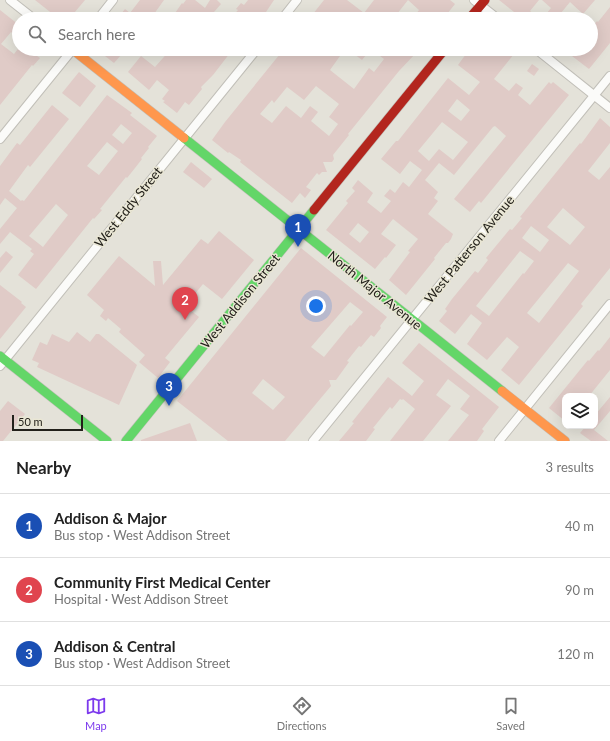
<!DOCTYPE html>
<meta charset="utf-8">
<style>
:root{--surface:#fff;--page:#f2f2f2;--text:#222;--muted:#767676;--line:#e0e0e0;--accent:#7c3aed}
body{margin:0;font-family:Lato,sans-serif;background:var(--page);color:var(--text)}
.controls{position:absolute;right:12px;bottom:12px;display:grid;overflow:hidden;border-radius:8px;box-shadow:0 4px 16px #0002}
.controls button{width:36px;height:36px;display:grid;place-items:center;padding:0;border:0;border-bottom:1px solid var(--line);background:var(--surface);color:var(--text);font:20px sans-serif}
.scale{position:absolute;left:12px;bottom:10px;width:71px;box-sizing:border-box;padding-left:4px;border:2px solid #23211b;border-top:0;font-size:11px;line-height:14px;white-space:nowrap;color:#23211b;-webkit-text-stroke:3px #e9e6d4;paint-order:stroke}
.you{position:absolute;left:316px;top:306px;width:14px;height:14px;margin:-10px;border:3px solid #fff;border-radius:50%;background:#1a73e8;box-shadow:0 0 0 6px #1a73e833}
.badge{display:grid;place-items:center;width:26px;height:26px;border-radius:50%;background:var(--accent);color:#fff;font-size:13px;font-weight:700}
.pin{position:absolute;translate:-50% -33px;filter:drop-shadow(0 1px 2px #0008)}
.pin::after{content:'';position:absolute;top:21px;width:14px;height:12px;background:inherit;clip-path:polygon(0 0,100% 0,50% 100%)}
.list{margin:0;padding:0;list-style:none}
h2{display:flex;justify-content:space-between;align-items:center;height:52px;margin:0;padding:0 16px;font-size:17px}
h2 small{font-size:13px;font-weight:400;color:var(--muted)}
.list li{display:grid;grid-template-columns:26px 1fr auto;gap:12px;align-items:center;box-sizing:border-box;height:64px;padding:0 16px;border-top:1px solid var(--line)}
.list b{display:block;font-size:15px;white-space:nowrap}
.list p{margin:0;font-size:13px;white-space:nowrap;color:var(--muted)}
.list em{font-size:13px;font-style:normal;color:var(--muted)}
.icon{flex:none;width:22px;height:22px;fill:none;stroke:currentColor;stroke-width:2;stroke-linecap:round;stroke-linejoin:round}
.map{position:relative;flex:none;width:610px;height:441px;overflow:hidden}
.search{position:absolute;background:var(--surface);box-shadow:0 4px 16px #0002;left:12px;right:12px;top:12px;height:44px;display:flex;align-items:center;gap:10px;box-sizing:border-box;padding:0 14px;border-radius:22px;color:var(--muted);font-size:15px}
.sheet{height:244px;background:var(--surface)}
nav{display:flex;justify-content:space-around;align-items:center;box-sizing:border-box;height:56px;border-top:1px solid var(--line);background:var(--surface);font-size:11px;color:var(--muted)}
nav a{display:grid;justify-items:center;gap:2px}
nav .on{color:var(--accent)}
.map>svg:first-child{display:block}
.building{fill:#e0cbc7;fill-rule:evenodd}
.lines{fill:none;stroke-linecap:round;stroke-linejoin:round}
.street-casing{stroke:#c1bfb8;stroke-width:10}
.fast-casing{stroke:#c1bfb8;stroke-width:10}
.slow-casing{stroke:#c1bfb8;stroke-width:10}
.jam-casing{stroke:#c1bfb8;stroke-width:10}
.street{stroke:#fbfbf9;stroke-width:8}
.fast{stroke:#63d668;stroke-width:9}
.slow{stroke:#ff974d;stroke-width:9}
.jam{stroke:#b3261e;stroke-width:9}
.labels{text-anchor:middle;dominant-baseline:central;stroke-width:3;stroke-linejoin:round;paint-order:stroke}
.street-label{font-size:13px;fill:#23211b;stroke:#e9e6d4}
</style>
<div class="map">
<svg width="610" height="441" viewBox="0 0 610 441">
<rect width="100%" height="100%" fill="#e4e2d9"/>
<g class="building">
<polygon points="35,0 85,0 69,19 59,19"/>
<polygon points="140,0 164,0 154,14 160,19 117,19 125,9 130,13"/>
<polygon points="186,0 195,0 205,8 210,0 217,0 221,4 214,12 223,19 171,19 182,3 183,4"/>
<polygon points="248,0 274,0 264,15 262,13 257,19 230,19 238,10 236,9 241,3 244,5"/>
<polygon points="324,0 347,0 364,13 374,0 450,0 455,4 443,19 412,19 419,10 408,0 397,14 403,19 353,19 343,12 337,19 309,19"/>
<polygon points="499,0 539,0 530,11 541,19 523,19"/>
<polygon points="542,0 595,0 583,14 570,2 556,19 542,19 551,8"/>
<polygon points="610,7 610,43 589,69 572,56 574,55 567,49 591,49 591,28 597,21 598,22"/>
<polygon points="0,10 19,25 19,38 11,32 1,44 14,54 18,49 43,49 37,56 40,58 33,66 32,65 0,105"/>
<polygon points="96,49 115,49 122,54 114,63"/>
<polygon points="171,49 225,49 230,53 213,75 201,87 202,89 189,105 185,102 177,113 163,102 165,101 162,99 169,90 157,80 149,90 128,72 141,56 155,67"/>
<path d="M284 49H345L330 70 354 89 369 68 374 72 384 59 371 49 362 60 354 54 358 49H411L416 53 399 71 348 134 349 135 333 155 334 159 332 162H323L327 172H322L319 175 317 173 306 187 311 190 305 198 300 193 292 203 240 162 241 160 229 152 228 153 212 140 225 122ZM316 86 339 104 329 117 338 124 329 136 311 121 318 112 310 106 301 118 286 106 272 123 260 114 272 100 274 103 287 87 304 100Z"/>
<path d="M460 49H518L494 79 509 91 516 83 523 88 518 95 530 105 549 82 551 84 553 82 569 95 481 203 479 201 470 212 454 199 506 136 495 126 493 127 454 175 439 163 425 180 438 192 434 198 438 201 428 214 453 234 451 239 448 243H446L434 258 435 259 406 295 389 280 410 252 408 251 418 239 393 219 381 234 396 245 386 258 385 257 375 269 326 230 348 203 346 201 355 191 352 188 358 180 373 193 367 202 381 213 391 201 384 196 390 189 395 193 403 182 409 187 422 170 410 161 400 174 381 159 396 141H398L448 78 469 95 480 82 458 65 466 54ZM457 99 470 110 461 121 448 111ZM442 122 468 142 453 160 439 149 429 161 418 151ZM358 223 369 232 360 243 349 234Z"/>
<polygon points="532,64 539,69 534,76 527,71"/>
<polygon points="79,72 96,86 80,107 62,93"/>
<path d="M107 95 132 113 130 115 157 136 148 147 149 148 141 158 142 159 135 168 127 178 126 177 100 209 102 210 94 219 93 218 36 289 18 275 34 254 30 251 32 249 10 232 0 244V229L17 208 5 198 0 205V166L17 143 20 145 52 105 69 119 30 167 28 165 9 191 21 201 22 200 24 201ZM121 124 132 133 123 144 112 135ZM107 142 118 151 99 175 87 166ZM56 204 68 215 43 247 29 236Z"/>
<path d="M600 118 610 127V143L588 171 599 180 610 167V268L581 304 583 306 519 385 501 370 519 347 507 337 487 360 467 344 482 323 471 314 455 334 439 321 447 311 445 309 452 299 475 271 478 273 488 260 486 258 510 229 512 230 522 218 520 217 580 143 581 144ZM563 208 585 227 570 245 547 227ZM531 226 549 240 540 252 522 238ZM520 251 534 261 524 274 523 273 489 316 476 306ZM568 263 579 271 539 323 527 313Z"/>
<polygon points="191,162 212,179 204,188 183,172"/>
<polygon points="219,231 254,260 222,299 203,284 185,306 199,317 165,358 170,362 158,378 139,362 145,355 119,332 121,329 108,318 106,321 100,316 104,310 87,295 119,256 155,286 153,261 161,261 163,285 201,239 208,244"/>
<path d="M301 248 387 317 380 326 381 328 374 337 371 335 361 347 359 346 347 361 349 362 336 380H329L331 386 285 441H228L177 401ZM350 302 363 312 351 326 350 325 324 357 311 347ZM263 379 285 397 273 410 252 393Z"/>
<polygon points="6,251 13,257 0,273 0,258"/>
<polygon points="0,285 22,302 21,303 26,307 0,339"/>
<polygon points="77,332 90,342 96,334 99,334 137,365 119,405 37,367 39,363 32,360 40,342 47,345 52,334 69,342"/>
<polygon points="610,337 610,370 589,396 565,396 565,421 549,408 588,360 589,361 598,350 599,351"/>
<polygon points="419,343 499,407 482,429 484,431 477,441 448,441 469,415 460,409 470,396 448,379 436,395 451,406 423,441 390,441 415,409 403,399 402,400 400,399 392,409 390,407 373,428 375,429 366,441 339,441 354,423 352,422 388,377 412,396 424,381 402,363"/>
<polygon points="610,397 610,411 594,430 608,441 591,441 580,433 586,426 595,426 595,415"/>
<polygon points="8,401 25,414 3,441 0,441 0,411"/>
<polygon points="190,423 197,441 141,441 141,440"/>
</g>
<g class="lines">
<defs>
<g id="street">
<polyline points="10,0 34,19"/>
<polyline points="474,0 498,19"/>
<polyline points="98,19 113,0"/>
<polyline points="282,19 297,0"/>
<polyline points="536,49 610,108"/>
<polyline points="0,139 73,49"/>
<polyline points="0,366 257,49"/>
<polyline points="313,441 610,76"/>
<polyline points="499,441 610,304"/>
</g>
<g id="fast">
<polyline points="184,138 502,391"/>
<polyline points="0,356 107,441"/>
<polyline points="126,441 314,210"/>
</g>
<g id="slow">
<polyline points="72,49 184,138"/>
<polyline points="502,391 565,441"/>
</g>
<g id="jam">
<polyline points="469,19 485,0"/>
<polyline points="314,210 445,49"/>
</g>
</defs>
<use href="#street" class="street-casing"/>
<use href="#fast" class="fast-casing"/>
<use href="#slow" class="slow-casing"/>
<use href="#jam" class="jam-casing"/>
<use href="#street" class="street"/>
<use href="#fast" class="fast"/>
<use href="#slow" class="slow"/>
<use href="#jam" class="jam"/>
</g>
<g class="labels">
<g class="street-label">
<text transform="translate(128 207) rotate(-51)">West Eddy Street</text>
<text transform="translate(469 249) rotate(-51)">West Patterson Avenue</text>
<text transform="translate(375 290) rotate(39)">North Major Avenue</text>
<text transform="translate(240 301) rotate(-51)">West Addison Street</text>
</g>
</g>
</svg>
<div class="controls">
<button><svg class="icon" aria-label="layers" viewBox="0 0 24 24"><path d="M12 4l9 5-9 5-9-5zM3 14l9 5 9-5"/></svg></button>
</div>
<div class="scale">50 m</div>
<div class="you"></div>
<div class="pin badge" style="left:298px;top:247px;background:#1a4fb4">1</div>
<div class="pin badge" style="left:185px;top:320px;background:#e0444e">2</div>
<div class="pin badge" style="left:169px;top:406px;background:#1a4fb4">3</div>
<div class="search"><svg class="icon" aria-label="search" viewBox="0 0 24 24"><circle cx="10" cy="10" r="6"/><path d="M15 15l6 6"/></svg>Search here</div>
</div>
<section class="sheet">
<h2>Nearby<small>3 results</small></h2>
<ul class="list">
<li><span class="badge" style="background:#1a4fb4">1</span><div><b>Addison &amp; Major</b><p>Bus stop · West Addison Street</p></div><em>40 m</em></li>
<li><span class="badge" style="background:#e0444e">2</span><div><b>Community First Medical Center</b><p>Hospital · West Addison Street</p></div><em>90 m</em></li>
<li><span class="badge" style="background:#1a4fb4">3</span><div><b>Addison &amp; Central</b><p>Bus stop · West Addison Street</p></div><em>120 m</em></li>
</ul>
</section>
<nav>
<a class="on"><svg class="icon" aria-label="map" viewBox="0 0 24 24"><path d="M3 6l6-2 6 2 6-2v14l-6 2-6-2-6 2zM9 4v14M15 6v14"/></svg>Map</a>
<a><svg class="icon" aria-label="directions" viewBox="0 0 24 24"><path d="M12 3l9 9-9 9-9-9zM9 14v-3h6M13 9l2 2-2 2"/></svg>Directions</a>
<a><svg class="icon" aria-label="saved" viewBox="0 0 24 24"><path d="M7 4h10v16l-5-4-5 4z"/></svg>Saved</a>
</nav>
